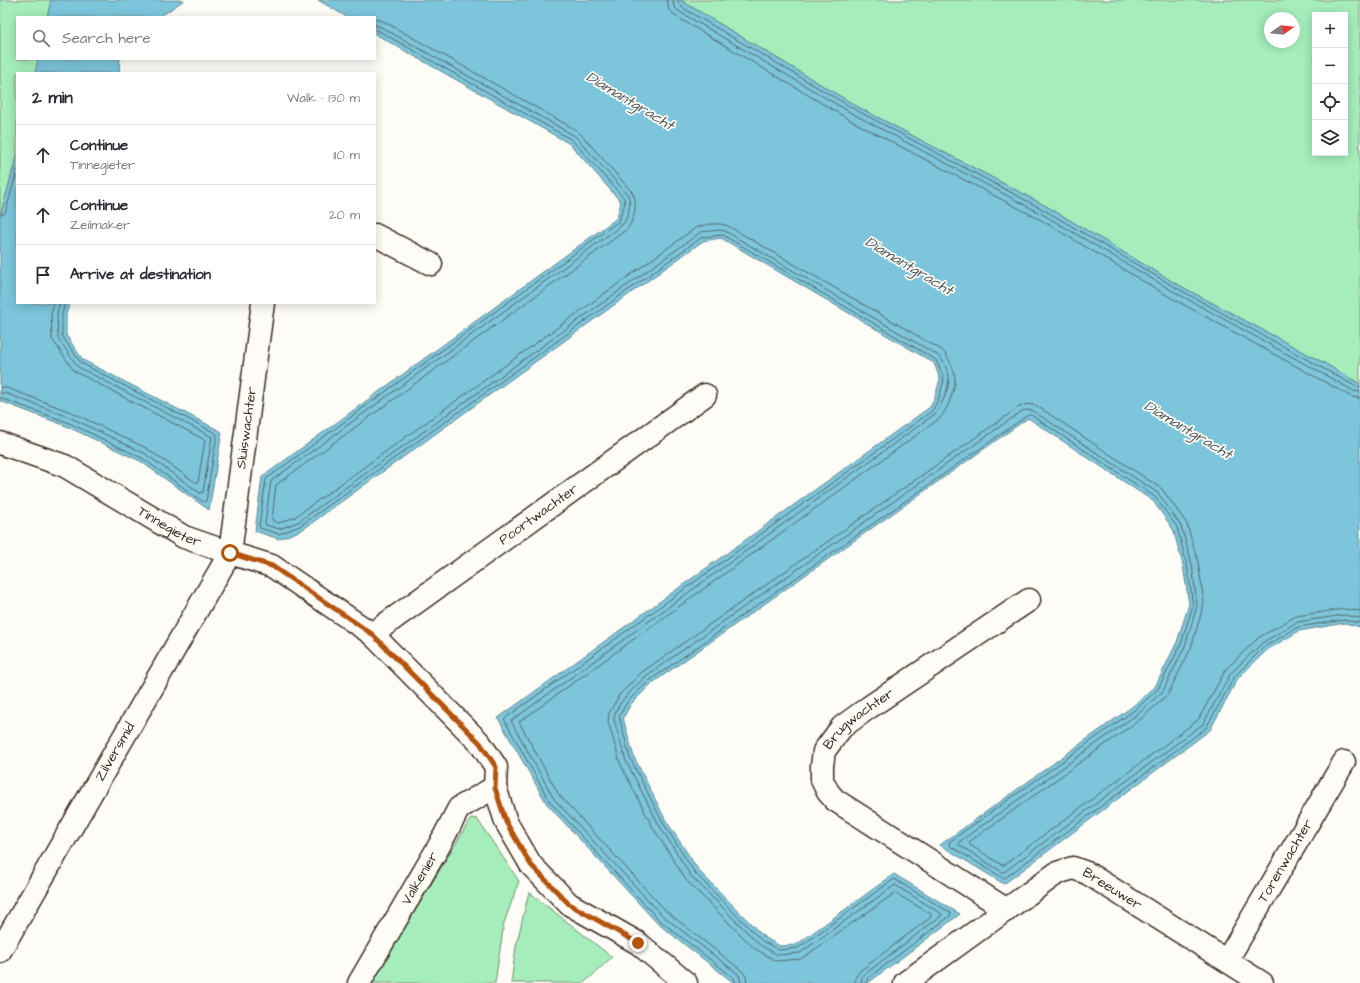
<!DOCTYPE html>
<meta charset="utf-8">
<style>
:root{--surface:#fff;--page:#f7f7f7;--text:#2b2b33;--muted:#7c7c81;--line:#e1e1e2}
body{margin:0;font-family:"Architects Daughter",sans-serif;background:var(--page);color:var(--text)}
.controls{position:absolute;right:12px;top:12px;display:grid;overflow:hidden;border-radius:0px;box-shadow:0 2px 10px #0003}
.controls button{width:36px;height:36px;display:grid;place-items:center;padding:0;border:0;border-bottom:1px solid var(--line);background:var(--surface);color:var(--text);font:20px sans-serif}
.compass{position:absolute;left:1264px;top:12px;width:36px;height:36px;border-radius:50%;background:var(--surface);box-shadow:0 2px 10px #0003;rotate:76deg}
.stop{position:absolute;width:12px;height:12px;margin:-9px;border:3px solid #b45309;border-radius:50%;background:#fff}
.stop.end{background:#b45309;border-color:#fff;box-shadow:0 1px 4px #0008}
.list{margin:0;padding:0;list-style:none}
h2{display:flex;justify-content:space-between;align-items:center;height:52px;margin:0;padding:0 16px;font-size:17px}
h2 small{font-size:13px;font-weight:400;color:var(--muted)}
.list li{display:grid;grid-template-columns:26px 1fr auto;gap:12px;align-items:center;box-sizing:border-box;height:60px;padding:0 16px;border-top:1px solid var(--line)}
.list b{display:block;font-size:15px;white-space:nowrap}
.list p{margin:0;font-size:13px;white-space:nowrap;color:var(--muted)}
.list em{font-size:13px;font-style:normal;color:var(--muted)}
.icon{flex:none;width:22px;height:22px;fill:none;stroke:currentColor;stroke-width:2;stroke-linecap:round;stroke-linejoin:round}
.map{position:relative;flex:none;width:1360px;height:983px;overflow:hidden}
.search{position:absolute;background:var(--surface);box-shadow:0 2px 10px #0003;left:16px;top:16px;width:360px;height:44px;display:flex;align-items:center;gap:10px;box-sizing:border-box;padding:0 14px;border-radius:0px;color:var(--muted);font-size:15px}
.panel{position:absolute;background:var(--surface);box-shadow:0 2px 10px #0003;left:16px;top:72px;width:360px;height:232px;border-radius:0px}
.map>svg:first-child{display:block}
.green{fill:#a5edbb;stroke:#708c6c;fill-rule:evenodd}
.water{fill:#7bc5db;stroke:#61878f}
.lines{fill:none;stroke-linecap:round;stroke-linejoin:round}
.shore{stroke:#55686a;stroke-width:1}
.minor-casing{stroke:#3b2a1e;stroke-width:25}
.minor{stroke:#fdfcf7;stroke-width:22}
.route{stroke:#b45309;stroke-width:5}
.labels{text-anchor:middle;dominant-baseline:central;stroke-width:3.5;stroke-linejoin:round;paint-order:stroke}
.street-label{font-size:14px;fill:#3b2a1e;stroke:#fdfcf7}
.water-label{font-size:15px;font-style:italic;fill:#4e5857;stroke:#fdfcf7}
</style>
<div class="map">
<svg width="1360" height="983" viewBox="0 0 1360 983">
<rect width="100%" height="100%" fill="#fdfcf7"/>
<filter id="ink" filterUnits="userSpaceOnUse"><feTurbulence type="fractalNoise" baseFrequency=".025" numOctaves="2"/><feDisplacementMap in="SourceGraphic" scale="8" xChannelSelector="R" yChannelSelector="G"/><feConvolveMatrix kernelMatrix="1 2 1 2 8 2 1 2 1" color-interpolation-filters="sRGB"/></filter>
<g filter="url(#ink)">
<g class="green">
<polygon points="0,0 68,0 62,17 17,17 17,59 48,59 44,73 17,73 17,155 0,217"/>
<path d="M680 0H1360V384L1324 363 1175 283 1046 206 858 107ZM1315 15H1345V153H1315ZM1270 18H1294V42H1270Z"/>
<polygon points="471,818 477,819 519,881 504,923 495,983 372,983"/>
<polygon points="529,892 612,957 584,983 511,983 516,946"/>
</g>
<g class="water">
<polygon points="51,0 184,0 160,17 47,17"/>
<polygon points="318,0 680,0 858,107 1046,206 1175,283 1324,363 1360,384 1360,627 1345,623 1299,631 1267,650 1238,678 1210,730 1004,884 940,845 1133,706 1155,687 1177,642 1189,604 1183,565 1173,529 1153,501 1028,418 651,684 631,704 623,718 634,757 665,819 699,871 764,937 780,946 796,945 894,874 960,914 868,983 734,983 657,923 547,804 498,718 930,407 935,397 940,379 934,363 721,238 703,241 302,530 279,539 255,531 262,477 617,218 621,202 570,144 375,34 375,17 347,17"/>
<polygon points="38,59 120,59 119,73 35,73"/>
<polygon points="17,155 17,303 70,303 66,314 66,335 83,360 222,432 209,510 140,461 66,426 0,401 0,217"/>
</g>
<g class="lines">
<g class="shore">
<polyline points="667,0 669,10 677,17 850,120 1039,219 1168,296 1352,397 1360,398"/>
<polyline points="673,0 674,7 680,12 853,114 1042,214 1171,290 1354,391 1360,392"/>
<polyline points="678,0 679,4 683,8 856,110 1044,210 1173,286 1357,387 1360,387"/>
<path d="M375 19 383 21 578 131 632 192C639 202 634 222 626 230L276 485 272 519 273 521 279 523 295 517 694 229C703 224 719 222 728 226L942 350C948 356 955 370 955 379 955 390 947 411 939 419L519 722 559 795 667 912 741 970 746 976 747 983"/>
<path d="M375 25 381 27 575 136 628 195C632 203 628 219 622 225L271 481 265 523 266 525 279 529 298 522 701 232 719 230 725 231 939 356C943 360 949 372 949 379 949 388 941 407 935 414L511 721 554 799 663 916 738 974 740 978 741 983"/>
<polyline points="375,30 379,31 572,140 624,198 625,203 619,221 266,479 259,526 260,528 279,534 300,526 702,237 723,235 936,360 944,379 939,398 932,411 504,719 550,802 659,920 734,978 736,983"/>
<polyline points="0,214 4,214 6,211 17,170"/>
<polyline points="0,387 7,388 71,412 146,448 195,482 198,482 205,440 74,371 52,339 51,314 54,303"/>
<polyline points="0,393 5,393 69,417 144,453 200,493 203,492 212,437 78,367 58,338 57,313 60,303"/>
<polyline points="0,398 67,422 142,458 203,502 206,501 217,434 81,363 62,336 62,314 65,303"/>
<polyline points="855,983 856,976 861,970 931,917 931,914 895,893 801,959 776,961 754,948 686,880 652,826 620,763 608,721 609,713 620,694 642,672 1019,407 1027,404 1037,406 1162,489 1187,524 1198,562 1204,602 1203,607 1191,648 1168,694 1142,718 969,842 970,845 1002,865 1004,865 1198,720 1226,669 1258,638 1296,616 1343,609 1360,611"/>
<path d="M861 983 862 978 865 974 941 916 942 914 895 885 800 953 778 955 760 945 691 876 658 823 626 761 614 720C613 706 636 686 646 676L1022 411 1027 410 1033 411 1158 493 1181 526 1192 564 1197 606 1185 646 1163 691 1139 713 959 842V845L1002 872H1004L1203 724 1231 673 1262 643 1297 622 1344 615 1360 618"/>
<polyline points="866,983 868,978 950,916 951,913 894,879 798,948 779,950 762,941 695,873 662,821 630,758 619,716 628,701 649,681 1028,415 1031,415 1155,497 1177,527 1187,565 1193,605 1181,644 1158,689 1136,709 949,842 950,846 1003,878 1005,878 1206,728 1235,676 1264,647 1298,627 1344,620 1360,623"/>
</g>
<defs>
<g id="minor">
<polyline points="375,235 431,264"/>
<path id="s1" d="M0 443 65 466 184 537 230 553 272 566 372 634 480 743 496 767 495 787 506 822 531 865 569 904 638 943 686 983"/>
<path id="s2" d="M372 634 705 395"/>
<path id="s3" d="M1007 910 835 800 828 792 822 780V766L824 751 842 727 868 708 1029 600"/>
<path id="s4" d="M0 951 230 553 263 303"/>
<path id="s5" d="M1227 960 1344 762"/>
<path id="s6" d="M359 983 439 846 459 808 495 787"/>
<path id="s7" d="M905 983 1057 873 1073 868 1087 873 1262 983"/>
</g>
</defs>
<use href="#minor" class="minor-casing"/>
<use href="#minor" class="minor"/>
</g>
</g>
<g class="lines" filter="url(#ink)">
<polyline class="route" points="230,553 272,566 372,634 480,743 496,767 495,788 506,822 531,865 569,904 638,943"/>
</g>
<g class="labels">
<g class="street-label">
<text stroke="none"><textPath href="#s4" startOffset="586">Sluiswachter</textPath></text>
<text stroke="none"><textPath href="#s2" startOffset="205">Poortwachter</textPath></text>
<text stroke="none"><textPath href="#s1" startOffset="190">Tinnegieter</textPath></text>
<text stroke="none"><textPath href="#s3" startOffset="305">Brugwachter</textPath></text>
<text stroke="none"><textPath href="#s4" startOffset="230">Zilversmid</textPath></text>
<text stroke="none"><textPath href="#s5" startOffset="115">Torenwachter</textPath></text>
<text stroke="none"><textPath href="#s6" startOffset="121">Valkenier</textPath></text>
<text stroke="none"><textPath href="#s7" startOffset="249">Breeuwer</textPath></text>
</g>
<g class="water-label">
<text transform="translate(630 101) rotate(31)">Diamantgracht</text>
<text transform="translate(909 266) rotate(31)">Diamantgracht</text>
<text transform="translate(1188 430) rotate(31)">Diamantgracht</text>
</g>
</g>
</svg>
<div class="controls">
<button>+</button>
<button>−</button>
<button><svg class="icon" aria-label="locate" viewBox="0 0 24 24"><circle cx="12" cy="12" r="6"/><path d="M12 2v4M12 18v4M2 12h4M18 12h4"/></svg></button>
<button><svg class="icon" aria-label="layers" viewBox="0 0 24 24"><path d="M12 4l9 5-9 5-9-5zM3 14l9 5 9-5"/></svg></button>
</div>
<svg class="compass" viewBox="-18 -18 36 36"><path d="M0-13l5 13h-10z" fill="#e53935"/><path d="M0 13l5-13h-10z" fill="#7c7c81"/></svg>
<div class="stop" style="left:230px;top:553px"></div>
<div class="stop end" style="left:638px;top:943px"></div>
<div class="search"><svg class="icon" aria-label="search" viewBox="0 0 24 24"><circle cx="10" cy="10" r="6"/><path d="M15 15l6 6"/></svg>Search here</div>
<section class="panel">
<h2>2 min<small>Walk · 130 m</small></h2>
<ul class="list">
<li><svg class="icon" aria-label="ahead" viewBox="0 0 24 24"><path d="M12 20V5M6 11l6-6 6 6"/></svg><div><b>Continue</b><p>Tinnegieter</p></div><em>110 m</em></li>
<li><svg class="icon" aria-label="ahead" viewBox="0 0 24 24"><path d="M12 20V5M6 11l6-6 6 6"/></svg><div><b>Continue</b><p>Zeilmaker</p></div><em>20 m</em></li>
<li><svg class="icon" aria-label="arrive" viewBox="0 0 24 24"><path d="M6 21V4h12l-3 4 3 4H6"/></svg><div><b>Arrive at destination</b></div></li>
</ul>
</section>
</div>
